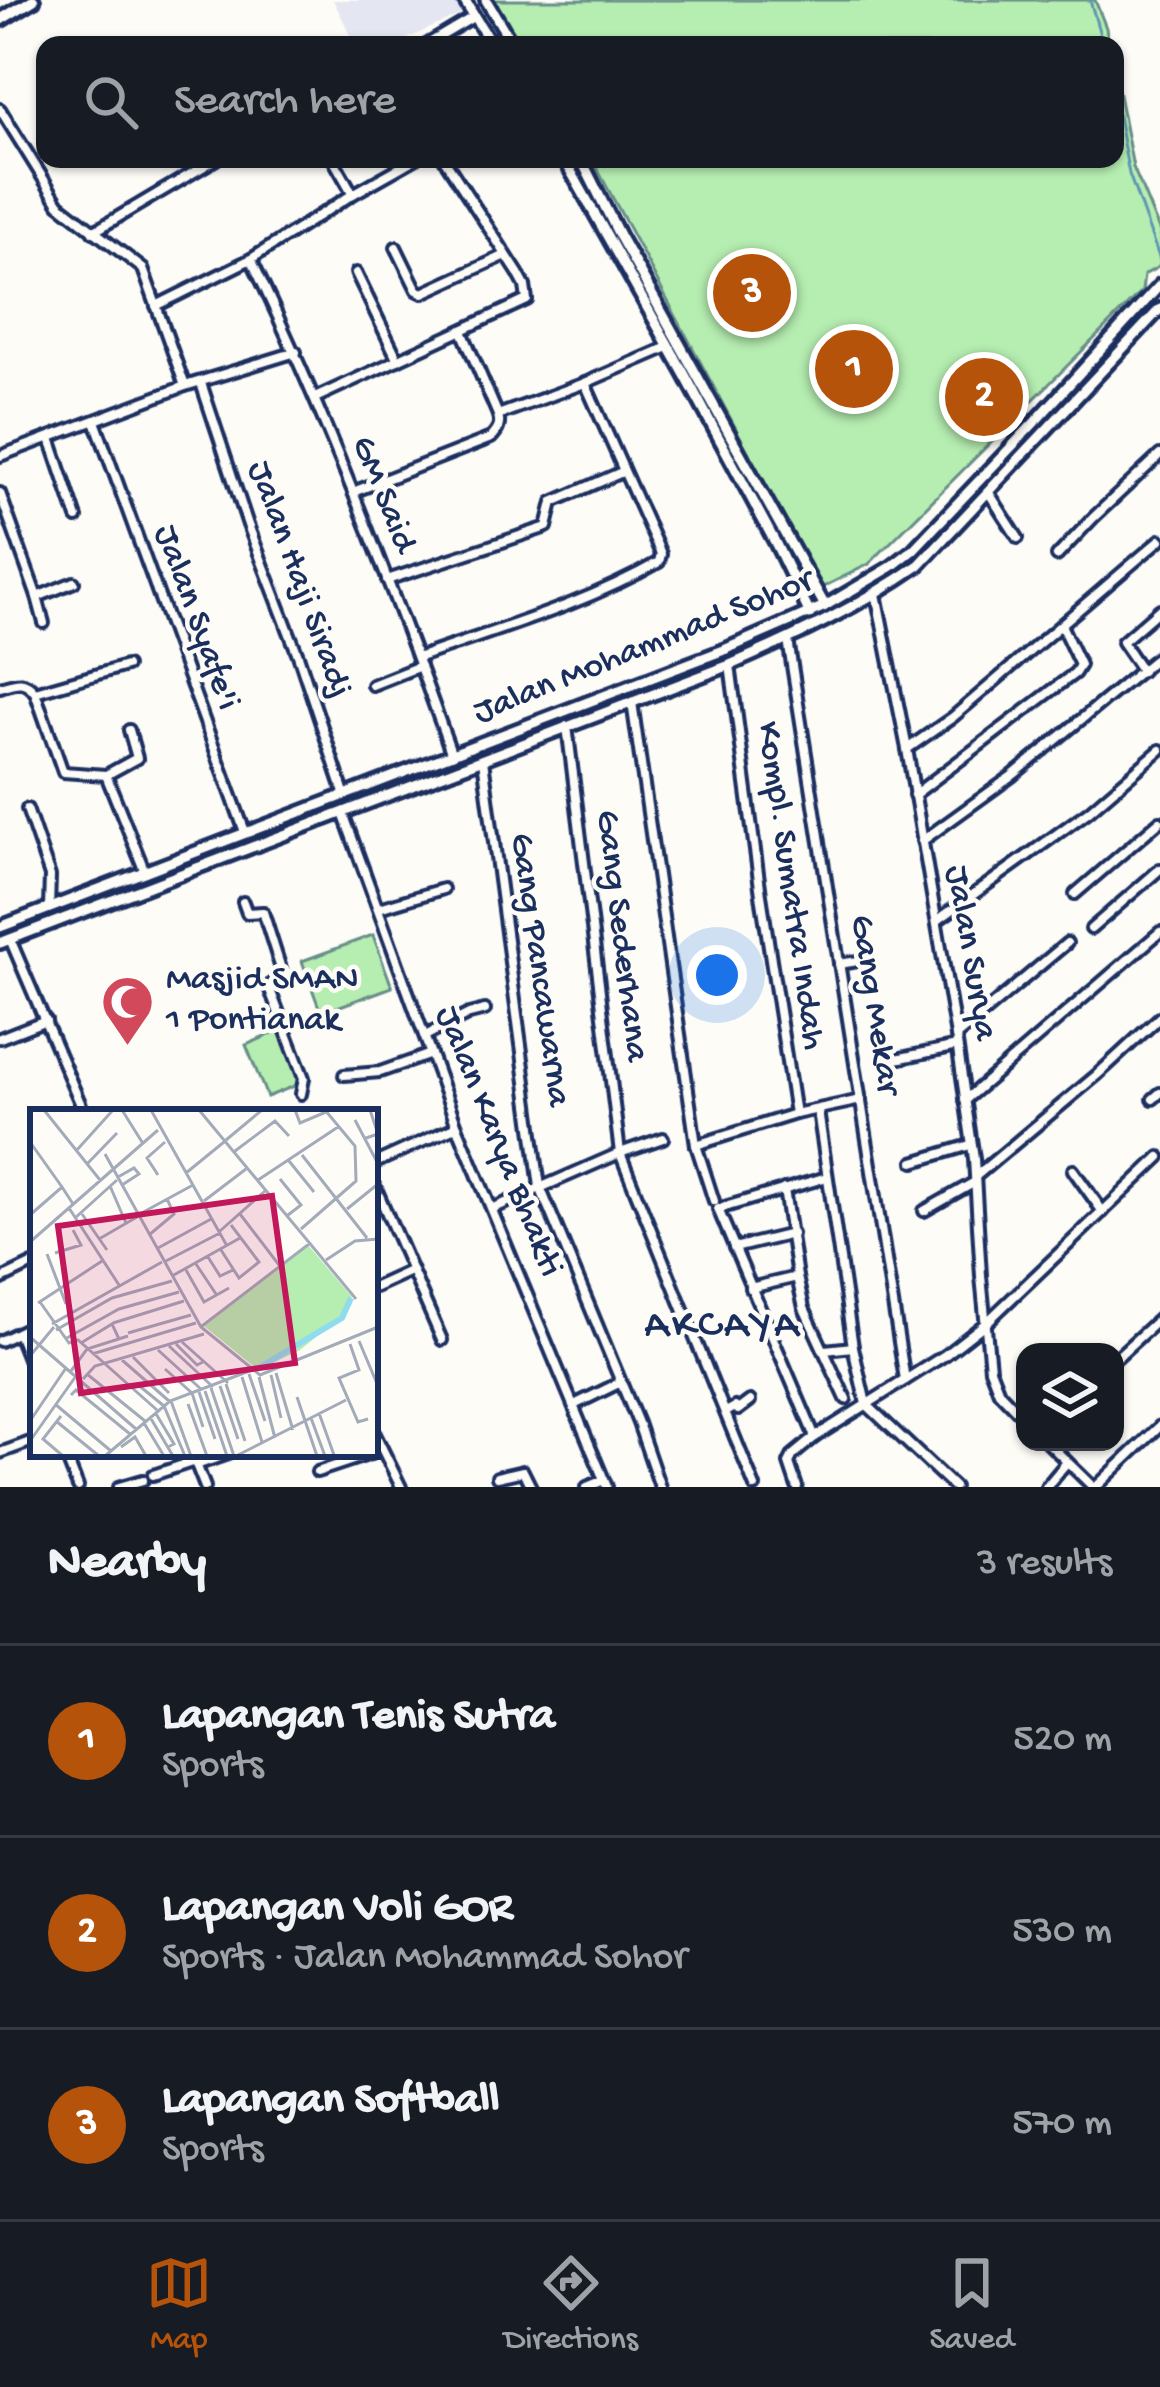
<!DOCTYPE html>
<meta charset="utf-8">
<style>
:root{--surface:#171b24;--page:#242831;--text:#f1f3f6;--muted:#9ea1a6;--line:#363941;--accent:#b45309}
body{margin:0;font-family:"Gochi Hand",sans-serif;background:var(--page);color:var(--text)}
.controls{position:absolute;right:36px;bottom:36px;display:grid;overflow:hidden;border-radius:24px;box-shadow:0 3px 9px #0004}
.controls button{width:108px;height:108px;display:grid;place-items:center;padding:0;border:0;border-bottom:3px solid var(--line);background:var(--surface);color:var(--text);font:60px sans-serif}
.you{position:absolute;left:717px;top:975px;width:42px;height:42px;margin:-30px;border:9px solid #fff;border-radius:50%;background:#1a73e8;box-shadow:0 0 0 18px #1a73e833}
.badge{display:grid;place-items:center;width:78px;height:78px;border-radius:50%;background:var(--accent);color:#fff;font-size:39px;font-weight:700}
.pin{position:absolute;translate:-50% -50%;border:6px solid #fff;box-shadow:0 3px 12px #0006}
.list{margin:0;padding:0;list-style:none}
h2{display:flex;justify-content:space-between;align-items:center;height:156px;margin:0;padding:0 48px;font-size:51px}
h2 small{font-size:39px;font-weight:400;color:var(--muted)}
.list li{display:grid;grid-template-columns:78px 1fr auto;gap:36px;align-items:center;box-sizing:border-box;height:192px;padding:0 48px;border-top:3px solid var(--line)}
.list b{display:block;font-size:45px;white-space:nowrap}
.list p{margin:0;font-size:39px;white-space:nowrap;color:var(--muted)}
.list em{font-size:39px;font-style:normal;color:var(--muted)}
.icon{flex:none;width:66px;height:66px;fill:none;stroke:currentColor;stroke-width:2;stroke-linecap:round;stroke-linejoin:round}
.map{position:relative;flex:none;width:1160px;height:1487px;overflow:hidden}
.search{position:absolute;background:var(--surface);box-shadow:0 3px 9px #0004;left:36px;right:36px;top:36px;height:132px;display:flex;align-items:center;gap:30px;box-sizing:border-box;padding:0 42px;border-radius:24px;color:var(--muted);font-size:45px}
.sheet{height:732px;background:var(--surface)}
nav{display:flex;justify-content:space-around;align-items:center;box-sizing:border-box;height:168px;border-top:3px solid var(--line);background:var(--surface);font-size:33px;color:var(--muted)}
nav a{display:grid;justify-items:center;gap:6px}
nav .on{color:var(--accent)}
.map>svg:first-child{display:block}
.built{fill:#e4e6f1}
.green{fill:#b6eeb1;stroke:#688e88;stroke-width:3}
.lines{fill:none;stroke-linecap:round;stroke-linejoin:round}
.stream{stroke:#6097b4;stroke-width:3}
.street-casing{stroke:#1b2f5e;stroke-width:16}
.secondary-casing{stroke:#1b2f5e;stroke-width:18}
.primary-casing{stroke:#1b2f5e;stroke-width:20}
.street{stroke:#fdfcf7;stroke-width:8}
.secondary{stroke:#fdfcf7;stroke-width:9}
.primary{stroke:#fdfcf7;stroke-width:10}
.labels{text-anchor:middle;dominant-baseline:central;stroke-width:9;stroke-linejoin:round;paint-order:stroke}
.street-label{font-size:36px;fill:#1b2f5e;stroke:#fdfcf7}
.poi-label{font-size:36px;fill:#1b2f5e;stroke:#fdfcf7;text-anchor:start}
.quarter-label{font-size:42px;letter-spacing:3px;fill:#1b2f5e;stroke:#fdfcf7}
.inset-river{fill:none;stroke:#8edced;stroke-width:6}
.inset-road{fill:none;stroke:#a3aaba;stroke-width:3}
.view{fill:#c2185b;fill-opacity:0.15;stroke:#c2185b;stroke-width:6}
.inset-edge{fill:none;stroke:#1b2f5e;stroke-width:6}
</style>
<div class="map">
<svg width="1160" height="1487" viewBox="0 0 1160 1487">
<rect width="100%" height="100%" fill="#fdfcf7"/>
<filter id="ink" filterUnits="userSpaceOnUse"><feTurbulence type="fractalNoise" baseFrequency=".00833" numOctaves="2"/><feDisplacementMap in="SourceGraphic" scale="24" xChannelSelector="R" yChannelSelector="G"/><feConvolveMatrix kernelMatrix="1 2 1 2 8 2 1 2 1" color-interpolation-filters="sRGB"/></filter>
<g filter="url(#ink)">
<polygon class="built" points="333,0 462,0 468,11 393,45 356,45"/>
<g class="green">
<polygon points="492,0 1095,0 1106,28 1109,45 521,45"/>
<polygon points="1115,74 1133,167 1160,232 1160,266 1144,275 1142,291 869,564 821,588 592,159 1115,159"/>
<polygon points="373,935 392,987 321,1013 302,961"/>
<polygon points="281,1030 302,1083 267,1097 246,1045"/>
</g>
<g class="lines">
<g class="stream">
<polyline points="1090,0 1103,45"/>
<polyline points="1115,101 1129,174 1160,260"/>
</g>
<defs>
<g id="street">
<polyline points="426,45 473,17"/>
<polyline points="0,109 59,204 143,269 185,386"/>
<polyline points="333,159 353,194"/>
<polyline points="93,232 216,159"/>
<polyline points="396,247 417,290 423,293 506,255"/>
<path d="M251 259C328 420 392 587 452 755"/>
<polyline points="356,273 398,360"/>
<polyline points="156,306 251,259 353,194 415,159"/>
<polyline points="201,383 248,525 298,655 345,796"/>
<polyline points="315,398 527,300 525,286 518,273 444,159"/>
<polyline points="498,415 585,383 668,347"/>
<polyline points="95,421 245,832"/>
<polyline points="50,438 77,518"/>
<polyline points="0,456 185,386 296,352"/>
<path d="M353 492 491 438C498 431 501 425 498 415L462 331"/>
<polyline points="0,493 37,597 74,582"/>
<polyline points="989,493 1018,538"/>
<polyline points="1057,556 1093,518 1160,455"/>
<polyline points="387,580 547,527 553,502 622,472"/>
<polyline points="876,594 907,749 956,1036 974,1159 981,1276 990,1369 999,1392 1025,1419"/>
<polyline points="37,597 44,623"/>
<polyline points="788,640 905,1380"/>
<path d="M417 658C498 629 584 605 659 562L661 554 585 383"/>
<polyline points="730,665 761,895 795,1114"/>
<polyline points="1142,671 1122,642 1160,609"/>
<polyline points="372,685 420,666"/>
<path d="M0 687C16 682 24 678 35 692L63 772 106 775 145 872"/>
<polyline points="35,692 126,666"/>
<polyline points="632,702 696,1145 714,1201"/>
<polyline points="567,726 620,1153 755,1487"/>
<polyline points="907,749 953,717 1160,540"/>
<polyline points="483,760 540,1187 638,1423 660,1487"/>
<polyline points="106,775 137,758 129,730"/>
<polyline points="914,795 1075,673 1080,665 1061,625"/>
<polyline points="27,809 50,876 49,908"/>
<polyline points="343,813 457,1126 607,1487"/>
<polyline points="922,841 1012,776 1160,655"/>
<polyline points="1075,894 1160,821"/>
<polyline points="243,902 247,913 263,912 282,972 281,979 272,983 270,990 304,1078 301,1094"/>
<polyline points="379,908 443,889"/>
<polyline points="938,920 1089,811 1160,750"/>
<polyline points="1091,929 1160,869"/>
<polyline points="10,939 84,1112"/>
<polyline points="839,964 858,961"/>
<polyline points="425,1036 469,1014 485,1010"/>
<polyline points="956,1036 1067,943"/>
<polyline points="0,1038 46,1020"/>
<polyline points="887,1061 957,1046"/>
<polyline points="344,1075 380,1072 431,1054"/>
<polyline points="1153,1099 1160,1093"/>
<polyline points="965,1100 1160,932"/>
<polyline points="818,1111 853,1347 866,1404 954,1487"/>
<polyline points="696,1145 795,1114 861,1100"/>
<polyline points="914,1162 970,1145"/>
<polyline points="375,1163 457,1126"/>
<polyline points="1073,1170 1103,1212"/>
<polyline points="976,1176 1097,1075 1160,1017"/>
<polyline points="375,1186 442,1340"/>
<polyline points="784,1189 797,1277 804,1308 846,1399"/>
<polyline points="492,1209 620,1153 663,1138"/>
<polyline points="924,1211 975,1182"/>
<polyline points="734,1248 792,1234"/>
<polyline points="0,1280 33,1264"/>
<polyline points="375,1287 410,1271"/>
<polyline points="750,1288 797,1277"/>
<polyline points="18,1333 33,1371"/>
<polyline points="0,1341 33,1325"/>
<polyline points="825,1350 853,1347"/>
<polyline points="1115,1359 1160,1318"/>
<polyline points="574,1405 619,1383"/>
<polyline points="726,1412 735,1407 738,1410 750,1401"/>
<polyline points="375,1434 401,1487"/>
<polyline points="815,1437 718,1209 827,1177"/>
<polyline points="1047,1442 1093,1487"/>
<polyline points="0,1453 33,1441"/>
<polyline points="65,1454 78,1487"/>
<polyline points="192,1454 205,1487"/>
<polyline points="196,1465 228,1454"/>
<polyline points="317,1472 371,1454"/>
<polyline points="153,1475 195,1461"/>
<polyline points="497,1477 523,1471 531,1487"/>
<polyline points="119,1487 143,1480"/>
<polyline points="587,1487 604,1480"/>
<polyline points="797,1487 789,1463 793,1455 815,1437 945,1355 986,1323 1160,1157"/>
<polyline points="1046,1487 1067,1462"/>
<polyline points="1096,1487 1160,1426"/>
</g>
<g id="secondary">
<polyline points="464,0 492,45"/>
<polyline points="486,0 513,45"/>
<polyline points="564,159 685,375 775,542 810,614"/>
<polyline points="581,159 619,235 825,606"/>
<polyline points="0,927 724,650 825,606 891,567 913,550 1033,424 1160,285"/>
<path d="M0 943 730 665C797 636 860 606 919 565L1160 309"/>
</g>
<polyline id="primary" points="0,20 33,0"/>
</defs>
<use href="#street" class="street-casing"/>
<use href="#secondary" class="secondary-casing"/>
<use href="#primary" class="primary-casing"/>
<use href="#street" class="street"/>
<use href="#secondary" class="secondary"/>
<use href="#primary" class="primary"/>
</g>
</g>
<defs>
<symbol id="mosque-pin" viewBox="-11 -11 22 30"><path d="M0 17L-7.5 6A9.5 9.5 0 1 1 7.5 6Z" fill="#d1495b" stroke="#fdfcf7"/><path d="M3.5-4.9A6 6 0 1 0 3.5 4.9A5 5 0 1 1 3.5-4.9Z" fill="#fff"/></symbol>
</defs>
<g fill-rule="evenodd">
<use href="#mosque-pin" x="98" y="972" width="59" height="81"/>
</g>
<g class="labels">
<g class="street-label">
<text transform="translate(382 495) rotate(68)">GM Said</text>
<text transform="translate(298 580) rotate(70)">Jalan Haji Siradj</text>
<text transform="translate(195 618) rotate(70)">Jalan Syafe'i</text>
<text transform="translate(644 648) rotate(-22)">Jalan Mohammad Sohor</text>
<text transform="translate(789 886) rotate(82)">Kompl. Sumatra Indah</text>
<text transform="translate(620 936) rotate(83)">Gang Sederhana</text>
<text transform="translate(969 953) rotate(80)">Jalan Surya</text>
<text transform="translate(538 970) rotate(82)">Gang Pancawarna</text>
<text transform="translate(873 1005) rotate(81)">Gang Mekar</text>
<text transform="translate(497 1142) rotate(68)">Jalan Karya Bhakti</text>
</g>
<g class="poi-label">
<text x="166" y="980">Masjid SMAN<tspan x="166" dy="41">1 Pontianak</tspan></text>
</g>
<g class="quarter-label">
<text x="723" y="1327">AKCAYA</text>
</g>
</g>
<g transform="translate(30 1109)">
<rect width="348" height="348" fill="#fdfcf7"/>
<path d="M278 136 322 188 317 203 270 241 228 261 174 217Z" fill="#b6eeb1"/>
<path class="inset-river" d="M227 260 312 209 321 189"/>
<path class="inset-road" d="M14 1 70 71M92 1 112 33M121 1 197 137M169 1 326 190M265 1 270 14 296 3M325 11 347 53M336 29 348 25 340 1M196 31 232 1M0 33 32 78M46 42 83 1M205 42 245 12 259 27M75 45 171 218 230 266 348 218M272 46 337 129M259 52 284 83M57 55 87 24M156 64 194 33M128 66 117 49 135 33M88 68 104 59 109 65 92 76M250 70 271 96 258 106M228 71 308 18M80 77 96 114M174 92 216 60M39 99 89 176M317 100 348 75M52 105 77 141M210 105 249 156M0 106 32 78 43 95M108 106 163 76M45 109 87 71M271 120 326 72 325 37 295 1M190 122 235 82M119 126 144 105 137 90M69 130 107 108M0 133 128 21M0 135V217M128 139 183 109M191 141 209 169 229 153 201 116M25 144 51 136 43 121M17 145 36 195M178 148 190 167 203 161M296 151 325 132 348 130M134 153 190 124M166 155 186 185M156 161 174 193 199 179M142 167 210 129M10 193 39 234 48 231 127 301M8 194 72 152M83 214 154 192M22 215 132 153M172 217 279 135M26 221 82 189 142 172M98 224 161 206M0 228 106 320M35 230 89 200 149 183M329 232 348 277M152 233 198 274M51 234 82 215 89 230M146 235 167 256 173 253M320 235 329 261 309 269 328 313 338 310M139 237 183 278M128 241 172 281M62 245 166 214M0 247 24 218M103 248 139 284M92 251 139 292M135 260 162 284 173 318M41 262 57 240 98 227M246 264 263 321M57 265 115 312M219 265 235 312M241 266 251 309M212 268 232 333M229 268 245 329M53 270 65 257 174 225M107 275 134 297 155 347M196 275 215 332M190 277 208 330M181 279 204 347M175 282 197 347M169 283 185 330M41 286 46 281 100 325M267 288 287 347M141 292 161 347M25 295 81 342M158 295 177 347M125 303 144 335 138 338M289 304 304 346M31 307 13 330 33 347M120 308 143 347M281 309 295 347M0 312 36 259M26 312 69 347M114 314 134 347M0 332 46 267M91 338 105 328 116 347M75 347 140 292 222 261M206 347 316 291"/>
<path class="view" d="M242 87 265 254 51 284 28 117Z"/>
<rect width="348" height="348" class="inset-edge"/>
</g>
</svg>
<div class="controls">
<button><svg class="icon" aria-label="layers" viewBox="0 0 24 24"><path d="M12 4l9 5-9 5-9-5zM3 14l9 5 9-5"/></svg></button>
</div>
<div class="you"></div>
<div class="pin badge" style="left:854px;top:369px">1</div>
<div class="pin badge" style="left:984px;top:397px">2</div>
<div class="pin badge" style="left:752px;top:293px">3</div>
<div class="search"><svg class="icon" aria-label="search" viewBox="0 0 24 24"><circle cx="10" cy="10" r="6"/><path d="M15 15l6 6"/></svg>Search here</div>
</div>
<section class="sheet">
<h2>Nearby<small>3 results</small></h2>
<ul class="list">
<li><span class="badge">1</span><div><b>Lapangan Tenis Sutra</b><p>Sports</p></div><em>520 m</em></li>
<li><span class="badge">2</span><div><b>Lapangan Voli GOR</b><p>Sports · Jalan Mohammad Sohor</p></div><em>530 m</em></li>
<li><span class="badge">3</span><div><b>Lapangan Softball</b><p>Sports</p></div><em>570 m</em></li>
</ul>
</section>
<nav>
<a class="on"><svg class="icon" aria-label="map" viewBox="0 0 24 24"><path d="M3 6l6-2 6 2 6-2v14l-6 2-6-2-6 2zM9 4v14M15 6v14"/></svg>Map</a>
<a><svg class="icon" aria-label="directions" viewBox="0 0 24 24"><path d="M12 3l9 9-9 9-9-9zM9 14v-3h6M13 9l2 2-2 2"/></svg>Directions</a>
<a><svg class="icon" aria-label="saved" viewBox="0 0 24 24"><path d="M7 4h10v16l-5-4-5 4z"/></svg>Saved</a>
</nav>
